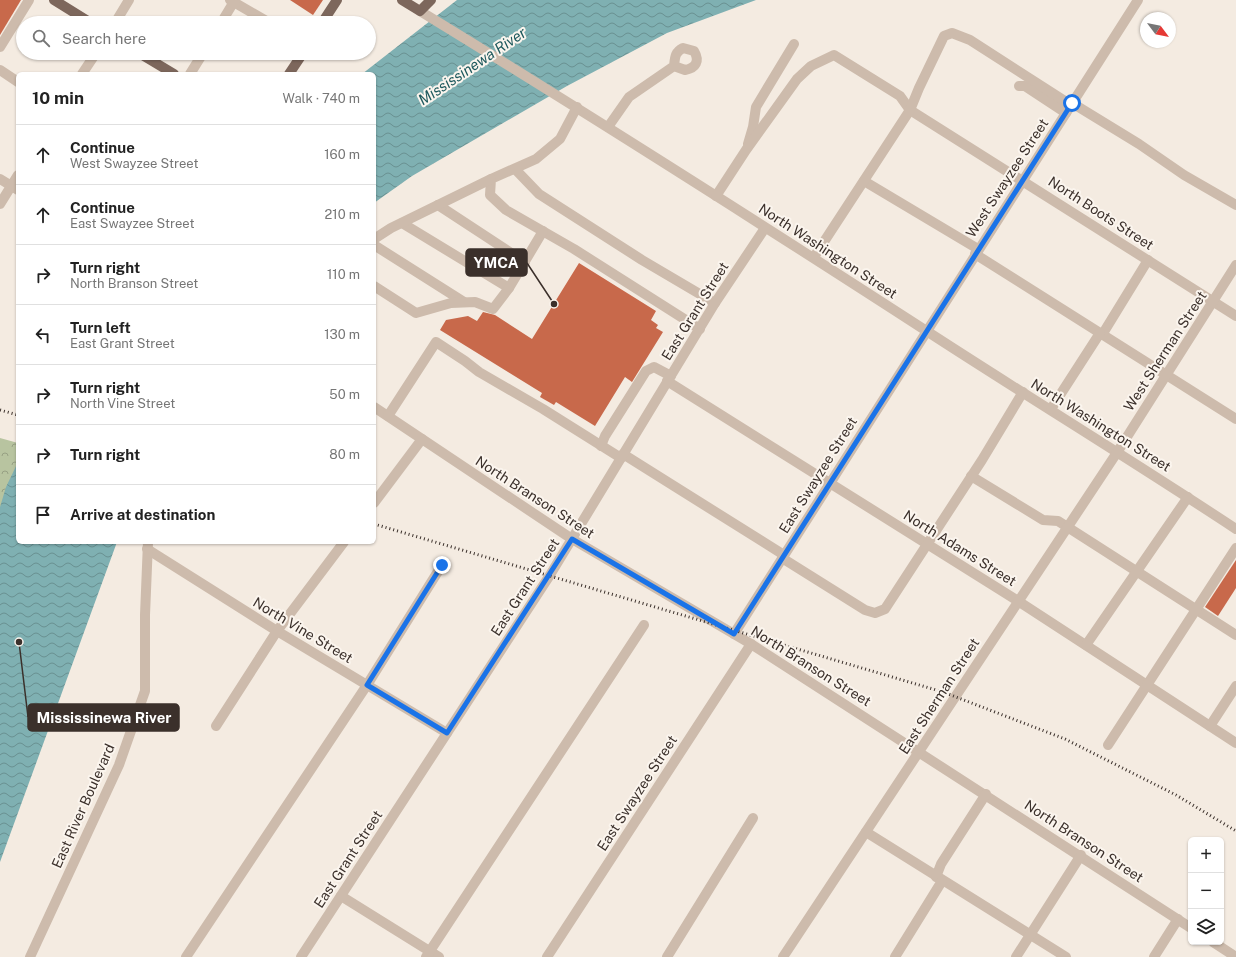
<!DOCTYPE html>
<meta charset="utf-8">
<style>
:root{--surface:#fff;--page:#f6f6f6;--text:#222;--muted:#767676;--line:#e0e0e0}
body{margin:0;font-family:"Public Sans",sans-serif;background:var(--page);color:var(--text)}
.controls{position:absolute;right:12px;bottom:12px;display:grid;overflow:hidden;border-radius:6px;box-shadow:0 1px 3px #0004}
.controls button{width:36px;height:36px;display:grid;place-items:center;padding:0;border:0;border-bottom:1px solid var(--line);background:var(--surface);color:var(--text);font:20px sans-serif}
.compass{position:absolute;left:1140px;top:12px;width:36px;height:36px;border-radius:50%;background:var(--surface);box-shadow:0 1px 3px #0004;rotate:122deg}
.stop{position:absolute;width:12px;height:12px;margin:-9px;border:3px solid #1a73e8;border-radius:50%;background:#fff}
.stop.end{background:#1a73e8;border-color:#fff;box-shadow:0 1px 4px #0008}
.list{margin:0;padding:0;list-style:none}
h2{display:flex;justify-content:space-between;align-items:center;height:52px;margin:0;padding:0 16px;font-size:17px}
h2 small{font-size:13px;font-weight:400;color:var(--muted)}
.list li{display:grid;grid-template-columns:26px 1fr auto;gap:12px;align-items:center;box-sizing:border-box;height:60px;padding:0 16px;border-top:1px solid var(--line)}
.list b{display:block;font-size:15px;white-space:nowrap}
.list p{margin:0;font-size:13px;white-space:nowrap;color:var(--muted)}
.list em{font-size:13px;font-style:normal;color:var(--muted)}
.icon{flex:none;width:22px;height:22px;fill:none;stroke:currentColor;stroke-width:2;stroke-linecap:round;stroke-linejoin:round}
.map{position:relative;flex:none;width:1236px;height:957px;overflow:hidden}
.search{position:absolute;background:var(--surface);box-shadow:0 1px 3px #0004;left:16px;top:16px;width:360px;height:44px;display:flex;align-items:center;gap:10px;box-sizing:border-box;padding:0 14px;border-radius:22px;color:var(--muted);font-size:15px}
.panel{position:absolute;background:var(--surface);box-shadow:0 1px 3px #0004;left:16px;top:72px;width:360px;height:472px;border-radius:6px}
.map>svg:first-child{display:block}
.forest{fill:url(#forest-crowns)}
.water{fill:url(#water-waves)}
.building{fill:#c8694b}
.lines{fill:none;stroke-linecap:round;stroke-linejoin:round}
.minor{stroke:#cdbbac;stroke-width:10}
.major{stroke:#7d675c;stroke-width:10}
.rail{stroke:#3b302b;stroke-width:3;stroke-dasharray:1 3;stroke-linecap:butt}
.route{stroke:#1a73e8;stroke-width:5}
.labels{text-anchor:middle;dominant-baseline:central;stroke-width:4;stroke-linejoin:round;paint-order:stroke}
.street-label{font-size:14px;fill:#3b302b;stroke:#fbf5ee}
.water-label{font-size:15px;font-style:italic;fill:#1f5a5e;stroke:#fbf5ee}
.leader{fill:none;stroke:#3b302b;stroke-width:1.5}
.callout-dot{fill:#3b302b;stroke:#fbf5ee;stroke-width:1.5}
.callout{fill:#3b302b;stroke:#3b302b;stroke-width:1.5}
.callout-label{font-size:15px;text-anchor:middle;font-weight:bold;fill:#fff}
</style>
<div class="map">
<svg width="1236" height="957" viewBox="0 0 1236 957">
<defs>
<pattern id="forest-crowns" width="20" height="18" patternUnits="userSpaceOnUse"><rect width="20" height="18" fill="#b8c4a0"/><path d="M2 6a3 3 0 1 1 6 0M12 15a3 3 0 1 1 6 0" fill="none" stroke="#97a083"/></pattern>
<pattern id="water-waves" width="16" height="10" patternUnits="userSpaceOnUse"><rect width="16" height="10" fill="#7fb0b2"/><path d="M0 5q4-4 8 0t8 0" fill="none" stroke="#699091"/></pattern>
</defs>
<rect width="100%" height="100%" fill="#f4ebe1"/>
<polygon class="forest" points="0,438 18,443 18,480 0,553"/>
<g class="water">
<polygon points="457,0 756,0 667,33 567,86 412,176 374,203 374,74 362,74"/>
<polygon points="18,462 18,542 117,542 0,862 0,507 6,487"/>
</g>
<g class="building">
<polygon points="0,0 21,0 0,35"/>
<polygon points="290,0 323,0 313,15"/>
<polygon points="579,263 656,311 651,320 658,325 656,328 663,332 632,382 625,377 595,426 556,402 554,405 540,397 542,393 440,330 446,320 468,316 477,321 483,312 495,315 532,339"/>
<polygon points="1236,560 1236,588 1218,616 1205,607"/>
</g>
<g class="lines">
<g class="minor">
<polyline points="230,0 270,23"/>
<path d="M420 11C590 115 758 222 925 330 1028 397 1133 461 1236 529"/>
<polyline points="115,23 129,0"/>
<polyline points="221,23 235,0"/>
<polyline points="0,47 29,0"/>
<polyline points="0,70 18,82"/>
<polyline points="82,74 96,53"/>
<polyline points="190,74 203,53"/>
<polyline points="1019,86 1025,86 1066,113"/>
<polyline points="1072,103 1139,144 1184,175 1236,205"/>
<polyline points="577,107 560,139 536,159 491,179 490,195 506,210 574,249 700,329"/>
<path d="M608 127 629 97 674 66 685 70C696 68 700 61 694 51L683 48C675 52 675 57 674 66"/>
<polyline points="748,144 753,127 756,107 794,44"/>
<polyline points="515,169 539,194 642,260 715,303"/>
<polyline points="0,179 18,190"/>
<polyline points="864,181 978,249"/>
<polyline points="716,196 746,150 797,79 811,66 834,55 900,96 910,110 1236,316"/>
<polyline points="0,204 18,175"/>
<polyline points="438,205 525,262"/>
<polyline points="402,223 509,288"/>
<polyline points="374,239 391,228 491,179"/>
<polyline points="374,245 464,302"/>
<polyline points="975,254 1236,419"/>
<polyline points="814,257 910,110 919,88 944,36 952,33 970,40 1071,105"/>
<polyline points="374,286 416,313 451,303 475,302 493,309 509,288 543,231"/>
<polyline points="1102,335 1148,260"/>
<polyline points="667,381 1018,601 1236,743"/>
<polyline points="374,407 572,539 751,644 1191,928"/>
<polyline points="1051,409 1100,333"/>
<polyline points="388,416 436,342 465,361 479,372 543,409 621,458"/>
<polyline points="601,446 605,436 646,371 654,367 671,376"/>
<polyline points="623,454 784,555"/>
<polyline points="971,476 1043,520 1058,521 1236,635"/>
<polyline points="374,503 422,439"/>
<polyline points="147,549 277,631 447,733"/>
<polyline points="782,558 865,610 875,613 885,609 982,460 1023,392"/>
<polyline points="734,634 1138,0"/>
<polyline points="1086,645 1188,497"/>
<polyline points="216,726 277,631 344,542"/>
<polyline points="1210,726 1236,686"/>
<polyline points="1108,745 1236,548"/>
<polyline points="866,832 1066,957"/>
<polyline points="936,877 941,864 986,794"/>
<polyline points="341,896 439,957"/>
<polyline points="1213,942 1236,957"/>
<polyline points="30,957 119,765 145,691 145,615 148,542"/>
<polyline points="186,957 367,685 442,565"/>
<polyline points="301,957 550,575 715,303 765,228"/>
<polyline points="426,957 644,625"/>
<polyline points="547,957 751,644"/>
<polyline points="667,957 753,818"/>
<polyline points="783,957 1118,451 1236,265"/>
<polyline points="895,957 942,881"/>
<polyline points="1016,957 1081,855"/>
<polyline points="1154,957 1178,919"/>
</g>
<g class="major">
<polyline points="54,0 91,23"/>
<polyline points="402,0 420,11 431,0"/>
<polyline points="322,23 337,0"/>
<polyline points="139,53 174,74"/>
<polyline points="289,74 303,53"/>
</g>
<g class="rail">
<polyline points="0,410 18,415"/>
<polyline points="374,524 943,692 1065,739 1176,795 1236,831"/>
</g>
</g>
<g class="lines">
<polyline class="route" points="442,565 367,685 447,733 572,539 734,634 1072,103"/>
</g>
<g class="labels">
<g class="street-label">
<text transform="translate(1007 178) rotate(-57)">West Swayzee Street</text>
<text transform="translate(1101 213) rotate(33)">North Boots Street</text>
<text transform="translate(828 251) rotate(33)">North Washington Street</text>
<text transform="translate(695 311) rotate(-58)">East Grant Street</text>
<text transform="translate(1165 351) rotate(-57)">West Sherman Street</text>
<text transform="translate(1101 425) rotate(32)">North Washington Street</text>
<text transform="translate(818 475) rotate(-58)">East Swayzee Street</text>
<text transform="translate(535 497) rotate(33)">North Branson Street</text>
<text transform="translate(960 548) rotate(32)">North Adams Street</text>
<text transform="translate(525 587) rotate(-57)">East Grant Street</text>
<text transform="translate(303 630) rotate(31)">North Vine Street</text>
<text transform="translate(811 666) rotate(32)">North Branson Street</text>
<text transform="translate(939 696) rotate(-57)">East Sherman Street</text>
<text transform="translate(637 793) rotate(-57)">East Swayzee Street</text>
<text transform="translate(83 806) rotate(-66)">East River Boulevard</text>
<text transform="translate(1084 841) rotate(33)">North Branson Street</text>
<text transform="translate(348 859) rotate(-57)">East Grant Street</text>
</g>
<g class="water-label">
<text transform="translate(472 66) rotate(-34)">Mississinewa River</text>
</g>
</g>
<path class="leader" d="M554 304L527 263M19 642L28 717"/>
<g class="callout-dot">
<circle cx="554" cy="304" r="4"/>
<circle cx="19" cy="642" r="4"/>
</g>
<g class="callout">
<rect x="466" y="249" width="61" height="27" rx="4"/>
<rect x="28" y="704" width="151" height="27" rx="4"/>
</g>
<g class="callout-label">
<text x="496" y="268">YMCA</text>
<text x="104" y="723">Mississinewa River</text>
</g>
</svg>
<div class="controls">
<button>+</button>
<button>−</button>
<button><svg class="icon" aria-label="layers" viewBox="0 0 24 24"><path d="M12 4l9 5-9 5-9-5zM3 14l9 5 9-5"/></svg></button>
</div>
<svg class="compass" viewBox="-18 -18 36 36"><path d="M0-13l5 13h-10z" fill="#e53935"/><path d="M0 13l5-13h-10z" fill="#767676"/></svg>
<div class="stop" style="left:1072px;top:103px"></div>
<div class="stop end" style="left:442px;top:565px"></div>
<div class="search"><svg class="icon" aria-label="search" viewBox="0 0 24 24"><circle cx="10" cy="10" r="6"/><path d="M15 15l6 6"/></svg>Search here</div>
<section class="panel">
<h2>10 min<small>Walk · 740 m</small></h2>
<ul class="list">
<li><svg class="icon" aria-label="ahead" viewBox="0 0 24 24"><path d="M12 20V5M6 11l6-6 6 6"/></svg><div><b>Continue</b><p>West Swayzee Street</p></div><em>160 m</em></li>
<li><svg class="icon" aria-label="ahead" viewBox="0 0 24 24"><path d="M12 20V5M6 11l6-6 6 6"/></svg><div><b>Continue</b><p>East Swayzee Street</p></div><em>210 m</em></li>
<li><svg class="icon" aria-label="right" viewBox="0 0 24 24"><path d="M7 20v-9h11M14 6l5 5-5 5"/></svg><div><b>Turn right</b><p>North Branson Street</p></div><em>110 m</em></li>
<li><svg class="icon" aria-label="left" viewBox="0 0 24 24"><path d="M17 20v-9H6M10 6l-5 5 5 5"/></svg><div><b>Turn left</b><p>East Grant Street</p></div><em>130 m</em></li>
<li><svg class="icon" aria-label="right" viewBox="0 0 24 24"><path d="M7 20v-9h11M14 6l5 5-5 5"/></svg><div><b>Turn right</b><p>North Vine Street</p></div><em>50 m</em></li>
<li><svg class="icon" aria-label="right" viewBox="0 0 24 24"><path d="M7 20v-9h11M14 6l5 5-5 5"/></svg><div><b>Turn right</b></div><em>80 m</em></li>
<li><svg class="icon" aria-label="arrive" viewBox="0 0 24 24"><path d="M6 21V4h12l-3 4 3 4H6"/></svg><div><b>Arrive at destination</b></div></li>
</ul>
</section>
</div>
